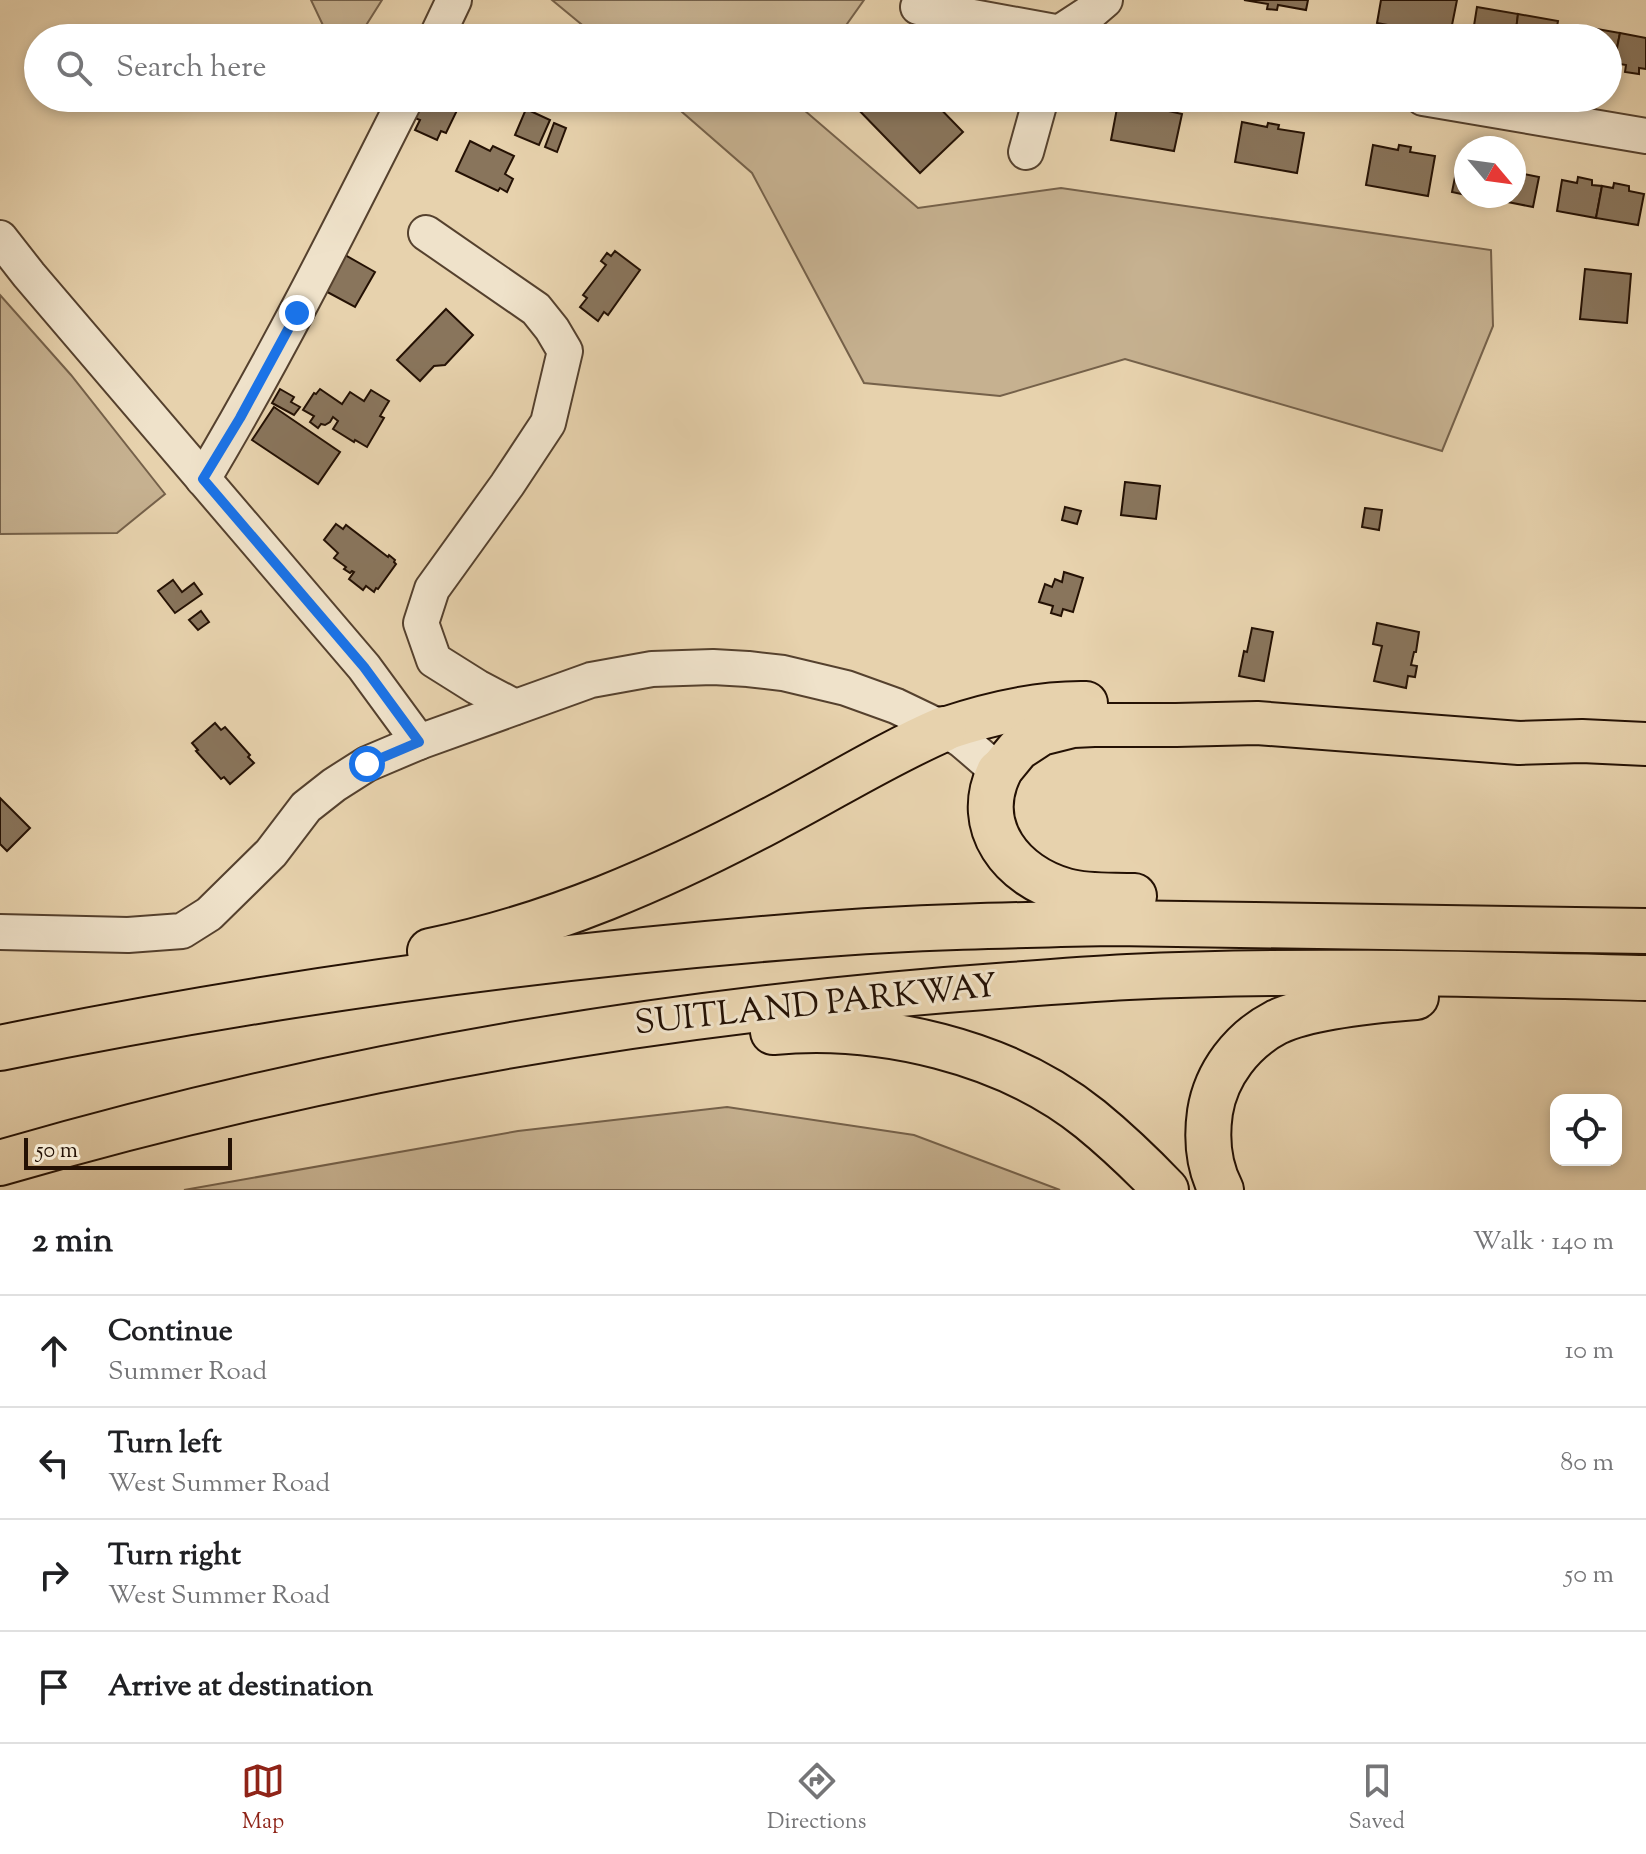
<!DOCTYPE html>
<meta charset="utf-8">
<style>
:root{--surface:#fff;--page:#f2f2f2;--text:#202124;--muted:#757577;--line:#e0e0e0;--accent:#8f2418}
body{margin:0;font-family:"Sorts Mill Goudy",serif;background:var(--page);color:var(--text)}
.controls{position:absolute;right:24px;bottom:24px;display:grid;overflow:hidden;border-radius:16px;box-shadow:0 4px 12px #0003}
.controls button{width:72px;height:72px;display:grid;place-items:center;padding:0;border:0;border-bottom:2px solid var(--line);background:var(--surface);color:var(--text);font:40px sans-serif}
.compass{position:absolute;left:1454px;top:136px;width:72px;height:72px;border-radius:50%;background:var(--surface);box-shadow:0 4px 12px #0003;rotate:119deg}
.scale{position:absolute;left:24px;bottom:20px;width:208px;box-sizing:border-box;padding-left:8px;border:4px solid #241104;border-top:0;font-size:22px;line-height:28px;white-space:nowrap;color:#241104;-webkit-text-stroke:6px #efe2ca;paint-order:stroke}
.stop{position:absolute;width:24px;height:24px;margin:-18px;border:6px solid #1a73e8;border-radius:50%;background:#fff}
.stop.end{background:#1a73e8;border-color:#fff;box-shadow:0 2px 8px #0008}
.list{margin:0;padding:0;list-style:none}
h2{display:flex;justify-content:space-between;align-items:center;height:104px;margin:0;padding:0 32px;font-size:34px}
h2 small{font-size:26px;font-weight:400;color:var(--muted)}
.list li{display:grid;grid-template-columns:52px 1fr auto;gap:24px;align-items:center;box-sizing:border-box;height:112px;padding:0 32px;border-top:2px solid var(--line)}
.list b{display:block;font-size:30px;white-space:nowrap}
.list p{margin:0;font-size:26px;white-space:nowrap;color:var(--muted)}
.list em{font-size:26px;font-style:normal;color:var(--muted)}
.icon{flex:none;width:44px;height:44px;fill:none;stroke:currentColor;stroke-width:2;stroke-linecap:round;stroke-linejoin:round}
.map{position:relative;flex:none;width:1646px;height:1190px;overflow:hidden}
.search{position:absolute;background:var(--surface);box-shadow:0 4px 12px #0003;left:24px;right:24px;top:24px;height:88px;display:flex;align-items:center;gap:20px;box-sizing:border-box;padding:0 28px;border-radius:44px;color:var(--muted);font-size:30px}
.sheet{height:552px;background:var(--surface)}
nav{display:flex;justify-content:space-around;align-items:center;box-sizing:border-box;height:112px;border-top:2px solid var(--line);background:var(--surface);font-size:22px;color:var(--muted)}
nav a{display:grid;justify-items:center;gap:4px}
nav .on{color:var(--accent)}
.map>svg:first-child{display:block}
.green{fill:#c6b190;stroke:#75614a;stroke-width:2}
.building{fill:#89755c;stroke:#241104;stroke-width:2}
.lines{fill:none;stroke-linecap:round;stroke-linejoin:round}
.minor-casing{stroke:#55412e;stroke-width:38}
.major-casing{stroke:#241104;stroke-width:46}
.highway-casing{stroke:#241104;stroke-width:48}
.minor{stroke:#efe2ca;stroke-width:34}
.major{stroke:#e7d2ad;stroke-width:42}
.highway{stroke:#e7d2ad;stroke-width:44}
.route{stroke:#1a73e8;stroke-width:10}
.labels{text-anchor:middle;dominant-baseline:central;stroke-width:6;stroke-linejoin:round;paint-order:stroke}
.street-label{font-size:34px;fill:#241104;stroke:#efe2ca}
</style>
<div class="map">
<svg width="1646" height="1190" viewBox="0 0 1646 1190">
<rect width="100%" height="100%" fill="#e7d2ad"/>
<filter id="stains"><feTurbulence type="fractalNoise" baseFrequency=".0025" numOctaves="4"/><feColorMatrix values="0 0 0 0 .2 0 0 0 0 .09 0 0 0 0 .02 0 0 0 .5 -.17"/></filter>
<radialGradient id="worn" r=".72"><stop offset=".6" stop-color="#630" stop-opacity="0"/><stop offset="1" stop-color="#630" stop-opacity=".3"/></radialGradient>
<g class="green">
<polygon points="311,0 382,0 358,38 329,38"/>
<polygon points="552,0 864,0 837,38 598,38"/>
<polygon points="666,98 809,98 804,110 918,208 1061,188 1491,250 1493,326 1442,451 1125,359 1000,396 864,383 752,173"/>
<polygon points="0,295 71,375 165,494 117,533 0,534"/>
<polygon points="727,1107 914,1135 1060,1190 184,1190 518,1131"/>
</g>
<g class="building">
<polygon points="1244,0 1308,0 1306,10 1278,5 1277,10 1267,9 1268,4"/>
<polygon points="1381,0 1457,0 1450,35 1423,30 1423,34 1410,32 1410,29 1377,23"/>
<polygon points="1477,7 1518,14 1515,38 1472,38"/>
<polygon points="1518,14 1558,21 1555,38 1515,38"/>
<polygon points="1580,26 1620,33 1614,63 1608,62 1608,38 1577,38"/>
<polygon points="1620,33 1646,38 1646,69 1639,68 1639,74 1625,72 1626,65 1614,63"/>
<polygon points="425,98 463,98 446,133 441,131 437,140 415,130 420,120 415,118"/>
<polygon points="858,98 930,98 963,132 920,173 852,103"/>
<polygon points="1145,101 1156,103 1155,108 1182,114 1174,151 1111,140 1118,103 1144,108"/>
<polygon points="526,109 550,120 539,145 515,135"/>
<polygon points="1242,122 1267,127 1268,123 1279,125 1278,129 1304,133 1297,173 1235,162"/>
<polygon points="554,123 566,128 557,152 545,147"/>
<polygon points="470,141 490,151 493,146 514,156 505,174 513,179 507,192 500,188 498,191 456,171"/>
<polygon points="1373,145 1398,150 1399,145 1411,147 1410,152 1435,156 1428,196 1366,185"/>
<polygon points="1458,162 1466,163 1466,195 1452,192"/>
<polygon points="1514,172 1539,177 1533,207 1492,199 1492,196 1514,196"/>
<polygon points="1578,177 1592,180 1592,185 1602,186 1596,218 1557,211 1562,180 1577,183"/>
<polygon points="1614,183 1629,186 1629,191 1644,194 1638,225 1596,218 1602,186 1613,188"/>
<polygon points="338,251 375,272 355,307 318,287"/>
<polygon points="615,251 640,270 608,315 604,312 598,321 580,307 587,298 583,295 606,265 601,261 607,253 611,256"/>
<polygon points="1585,269 1631,274 1627,323 1580,319"/>
<polygon points="446,309 473,335 445,365 434,366 420,381 397,360"/>
<polygon points="280,389 294,397 291,402 300,407 294,415 272,403"/>
<polygon points="320,389 342,404 350,392 364,401 371,390 389,401 380,416 384,418 367,447 355,440 354,442 333,429 338,421 333,417 330,422 325,425 321,424 318,428 310,422 314,416 303,410 314,393 316,394"/>
<polygon points="274,407 340,452 318,484 252,440"/>
<polygon points="1125,482 1160,486 1156,519 1121,515"/>
<polygon points="1065,507 1081,511 1077,524 1062,520"/>
<polygon points="1365,508 1382,510 1379,530 1362,527"/>
<polygon points="336,524 343,529 346,525 388,557 389,555 395,560 394,562 396,564 378,589 376,588 374,592 366,586 363,590 349,579 354,572 352,571 350,573 344,569 346,567 334,558 338,553 324,540"/>
<polygon points="1064,572 1083,578 1073,612 1063,609 1061,616 1051,613 1053,606 1039,602 1045,584 1052,587 1055,579 1062,582"/>
<polygon points="173,580 182,592 194,583 202,594 175,613 158,591"/>
<polygon points="201,611 209,622 198,630 189,620"/>
<polygon points="1377,623 1419,632 1416,652 1414,652 1411,665 1417,666 1415,677 1408,676 1406,688 1374,681 1382,646 1373,644"/>
<polygon points="1252,628 1273,632 1264,681 1239,676 1244,651 1247,652"/>
<polygon points="215,723 221,730 225,727 250,755 248,757 254,763 230,784 224,777 221,779 196,751 198,750 192,743"/>
<polygon points="0,798 30,828 7,851 0,844"/>
</g>
<g class="lines">
<defs>
<g id="minor">
<polyline points="918,7 1088,38"/>
<polyline points="436,38 454,0"/>
<polyline points="1057,38 1059,33 1091,12 1105,0"/>
<polyline points="1423,98 1646,136"/>
<polyline points="1026,152 1041,98"/>
<polyline points="426,233 536,309 552,329 565,351 548,423 507,485 432,589 421,623 434,660 477,687 515,707"/>
<polyline points="0,238 29,275 364,667 419,742"/>
<path d="M203 479C277 355 341 227 406 98"/>
<polyline points="0,932 128,935 182,931 209,914 271,853 306,807 334,785 367,764 419,742 591,680 652,669 713,667 748,669 783,673 846,688 896,706 944,729 963,741 999,772"/>
</g>
<g id="major">
<path d="M944 729C989 714 1037 702 1086 703"/>
<polyline points="999,772 1018,749 1041,734 1073,726 1094,725 1176,725 1257,723 1519,743 1582,741 1646,744"/>
</g>
<g id="highway">
<path d="M999 772C973 827 1012 876 1066 891 1087 897 1112 895 1134 896"/>
<path d="M430 951C550 927 664 877 771 820 829 790 884 755 944 729"/>
<path d="M773 1032C879 1022 1006 1051 1090 1119 1117 1141 1142 1165 1166 1190"/>
<path d="M0 1048C268 993 540 956 812 935 912 927 1013 925 1114 923L1646 931"/>
<path d="M0 1163C330 1067 668 1009 1011 985 1050 982 1089 979 1128 977 1300 969 1473 974 1646 978"/>
<path d="M1221 1190C1208 1165 1206 1140 1210 1112 1216 1074 1242 1040 1277 1022 1311 1006 1377 1000 1416 997"/>
</g>
</defs>
<use href="#minor" class="minor-casing"/>
<use href="#major" class="major-casing"/>
<use href="#highway" class="highway-casing"/>
<use href="#minor" class="minor"/>
<use href="#major" class="major"/>
<use href="#highway" class="highway"/>
</g>
<g class="lines">
<polyline class="route" points="297,313 240,418 203,479 364,667 419,742 367,764"/>
</g>
<g class="labels">
<g class="street-label">
<text transform="translate(816 1006) rotate(-6)">SUITLAND PARKWAY</text>
</g>
</g>
<rect width="100%" height="100%" filter="url(#stains)"/>
<rect width="100%" height="100%" fill="url(#worn)"/>
</svg>
<div class="controls">
<button><svg class="icon" aria-label="locate" viewBox="0 0 24 24"><circle cx="12" cy="12" r="6"/><path d="M12 2v4M12 18v4M2 12h4M18 12h4"/></svg></button>
</div>
<svg class="compass" viewBox="-18 -18 36 36"><path d="M0-13l5 13h-10z" fill="#e53935"/><path d="M0 13l5-13h-10z" fill="#757577"/></svg>
<div class="scale">50 m</div>
<div class="stop" style="left:367px;top:764px"></div>
<div class="stop end" style="left:297px;top:313px"></div>
<div class="search"><svg class="icon" aria-label="search" viewBox="0 0 24 24"><circle cx="10" cy="10" r="6"/><path d="M15 15l6 6"/></svg>Search here</div>
</div>
<section class="sheet">
<h2>2 min<small>Walk · 140 m</small></h2>
<ul class="list">
<li><svg class="icon" aria-label="ahead" viewBox="0 0 24 24"><path d="M12 20V5M6 11l6-6 6 6"/></svg><div><b>Continue</b><p>Summer Road</p></div><em>10 m</em></li>
<li><svg class="icon" aria-label="left" viewBox="0 0 24 24"><path d="M17 20v-9H6M10 6l-5 5 5 5"/></svg><div><b>Turn left</b><p>West Summer Road</p></div><em>80 m</em></li>
<li><svg class="icon" aria-label="right" viewBox="0 0 24 24"><path d="M7 20v-9h11M14 6l5 5-5 5"/></svg><div><b>Turn right</b><p>West Summer Road</p></div><em>50 m</em></li>
<li><svg class="icon" aria-label="arrive" viewBox="0 0 24 24"><path d="M6 21V4h12l-3 4 3 4H6"/></svg><div><b>Arrive at destination</b></div></li>
</ul>
</section>
<nav>
<a class="on"><svg class="icon" aria-label="map" viewBox="0 0 24 24"><path d="M3 6l6-2 6 2 6-2v14l-6 2-6-2-6 2zM9 4v14M15 6v14"/></svg>Map</a>
<a><svg class="icon" aria-label="directions" viewBox="0 0 24 24"><path d="M12 3l9 9-9 9-9-9zM9 14v-3h6M13 9l2 2-2 2"/></svg>Directions</a>
<a><svg class="icon" aria-label="saved" viewBox="0 0 24 24"><path d="M7 4h10v16l-5-4-5 4z"/></svg>Saved</a>
</nav>
